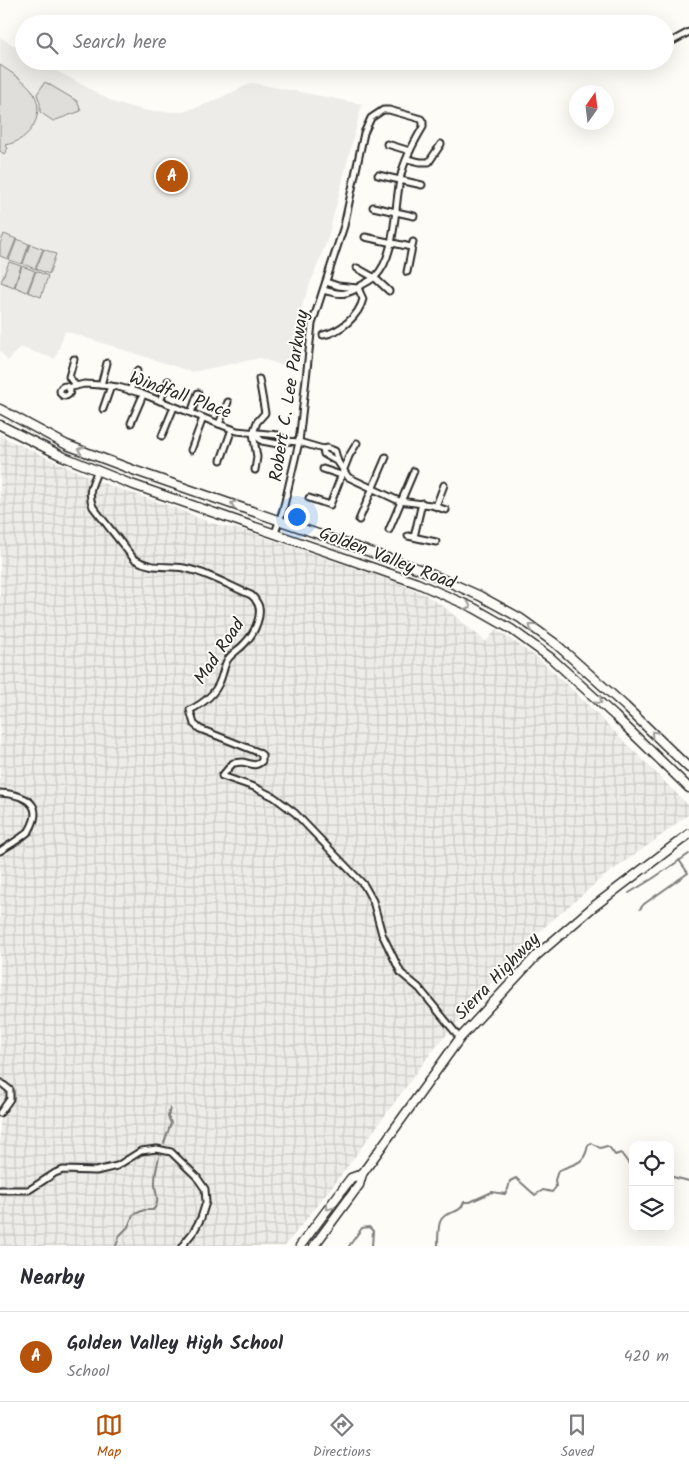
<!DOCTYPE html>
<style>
:root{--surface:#fff;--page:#f2f2f3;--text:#2b2b33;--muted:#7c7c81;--line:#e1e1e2;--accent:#b45309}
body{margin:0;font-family:Kalam,sans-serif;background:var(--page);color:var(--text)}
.controls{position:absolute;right:15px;bottom:15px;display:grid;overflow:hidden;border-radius:10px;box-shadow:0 5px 20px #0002}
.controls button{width:45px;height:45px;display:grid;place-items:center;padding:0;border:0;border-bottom:1px solid var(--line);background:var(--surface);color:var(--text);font:25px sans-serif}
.compass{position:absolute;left:569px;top:85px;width:45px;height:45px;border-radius:50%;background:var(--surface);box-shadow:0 5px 20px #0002;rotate:14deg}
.you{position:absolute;left:296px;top:516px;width:18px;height:18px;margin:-12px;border:4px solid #fff;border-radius:50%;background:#1a73e8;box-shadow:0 0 0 8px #1a73e833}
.badge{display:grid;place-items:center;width:32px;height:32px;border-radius:50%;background:var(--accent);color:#fff;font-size:16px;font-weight:700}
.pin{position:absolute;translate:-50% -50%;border:2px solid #fff;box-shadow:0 1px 5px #0006}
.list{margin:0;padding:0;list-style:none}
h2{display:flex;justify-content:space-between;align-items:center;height:65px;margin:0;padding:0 20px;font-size:21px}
h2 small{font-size:16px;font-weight:400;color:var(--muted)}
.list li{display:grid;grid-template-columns:32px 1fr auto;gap:15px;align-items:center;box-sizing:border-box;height:90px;padding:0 20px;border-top:1px solid var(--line)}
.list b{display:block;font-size:19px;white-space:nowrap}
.list p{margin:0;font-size:16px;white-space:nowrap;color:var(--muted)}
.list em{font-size:16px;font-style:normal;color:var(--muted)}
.icon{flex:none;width:28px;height:28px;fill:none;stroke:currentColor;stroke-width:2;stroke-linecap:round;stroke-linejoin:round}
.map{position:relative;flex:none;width:689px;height:1246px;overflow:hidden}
.search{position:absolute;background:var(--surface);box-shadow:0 5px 20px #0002;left:15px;right:15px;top:15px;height:55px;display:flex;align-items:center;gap:12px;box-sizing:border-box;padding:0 18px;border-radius:28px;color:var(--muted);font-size:19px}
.sheet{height:155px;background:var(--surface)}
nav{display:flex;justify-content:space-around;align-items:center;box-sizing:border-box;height:70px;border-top:1px solid var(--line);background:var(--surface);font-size:14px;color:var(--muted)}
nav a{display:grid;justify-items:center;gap:2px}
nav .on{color:var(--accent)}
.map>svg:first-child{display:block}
.built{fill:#edece8}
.industrial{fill:url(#industrial-grid)}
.park{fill:#dfdeda;stroke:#858482}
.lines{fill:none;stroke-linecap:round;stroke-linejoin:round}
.stream{stroke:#7e7d7b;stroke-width:2}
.street-casing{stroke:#2b2b2b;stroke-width:9}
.primary-casing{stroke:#2b2b2b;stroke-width:11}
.street{stroke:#fdfcf7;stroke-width:5}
.primary{stroke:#fdfcf7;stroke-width:8}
.oneway{stroke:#9e9e9b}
.labels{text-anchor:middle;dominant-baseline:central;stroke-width:4;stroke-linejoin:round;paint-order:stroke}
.street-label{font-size:18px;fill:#2b2b2b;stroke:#fdfcf7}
</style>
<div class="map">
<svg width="689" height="1246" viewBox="0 0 689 1246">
<defs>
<pattern id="industrial-grid" width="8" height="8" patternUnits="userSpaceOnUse" patternTransform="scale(1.25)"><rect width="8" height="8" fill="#edece8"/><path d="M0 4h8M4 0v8" fill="none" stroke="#cbcbc7"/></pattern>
</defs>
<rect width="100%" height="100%" fill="#fdfcf7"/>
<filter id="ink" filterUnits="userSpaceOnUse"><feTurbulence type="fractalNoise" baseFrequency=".02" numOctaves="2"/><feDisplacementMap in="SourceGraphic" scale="10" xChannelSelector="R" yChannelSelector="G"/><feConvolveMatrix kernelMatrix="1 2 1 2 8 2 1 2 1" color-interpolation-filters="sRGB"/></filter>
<g filter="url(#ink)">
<polygon class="built" points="0,37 24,52 24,61 39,61 115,103 148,111 183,112 209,103 252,83 362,104 327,241 303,302 287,367 260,358 192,372 65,331 55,359 20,347 8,361 0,351"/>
<polygon class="industrial" points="0,435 11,441 105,484 181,510 198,518 221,526 239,529 393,581 426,595 443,606 486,642 496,629 539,659 576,693 689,806 689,814 654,841 603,877 542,929 501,971 430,1054 345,1170 285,1246 0,1246"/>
<g class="park">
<path d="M0 65C10 72 23 79 31 89 48 112 31 141 5 145L8 148 4 154 0 151Z"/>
<polygon points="45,82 77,101 81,111 53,121 40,112 40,103 37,94"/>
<polygon points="4,234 16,239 8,259 0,256 0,244"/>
<polygon points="17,239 29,244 22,264 9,260"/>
<polygon points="30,244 43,249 35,269 23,264"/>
<polygon points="44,249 56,254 49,274 36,269"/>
<polygon points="9,262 21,266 14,287 1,282"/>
<polygon points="22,266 35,271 27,292 15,287"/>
<polygon points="36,271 48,276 41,297 28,292"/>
</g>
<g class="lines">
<g class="stream">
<polyline points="629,893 652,879 689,854"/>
<polyline points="640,909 644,904 688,873 679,860"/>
<polyline points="164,1143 171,1123 168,1117 170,1108"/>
<polyline points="670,1175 673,1177 689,1181"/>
<path d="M116 1246 120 1235 128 1227 133 1215 144 1210H153C162 1200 154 1193 155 1182 155 1174 157 1166 159 1157"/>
<polyline points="349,1246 362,1228 369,1227 373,1231 372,1246"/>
<path d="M438 1246C438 1239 438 1228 440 1222 445 1209 460 1216 464 1202H470L492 1192 505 1194 508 1189 510 1181 516 1178 535 1195 543 1190 552 1192 556 1187 555 1180 558 1171C574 1162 584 1167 588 1145L591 1143 600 1148 607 1146 610 1148 615 1155 621 1153 629 1164 633 1163"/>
</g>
<defs>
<g id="street">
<polyline points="665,45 689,32"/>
<polyline points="387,144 410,151"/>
<polyline points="407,159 420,162 429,162 441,144"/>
<polyline points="378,175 422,185"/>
<polyline points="373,207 414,216"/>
<polyline points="365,237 411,247"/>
<polyline points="357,268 375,278 389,291"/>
<polyline points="407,272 413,242"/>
<polyline points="326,282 338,286 357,288"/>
<path d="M323 335C340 332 359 316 363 299L358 288"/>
<polyline points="74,359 69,377 76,386"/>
<polyline points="101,385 107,363"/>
<circle cx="65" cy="391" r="5"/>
<polyline points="68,388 84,384 101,385 118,387 140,393 237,431 278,435 286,441"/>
<polyline points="130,391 137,371"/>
<polyline points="160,401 168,381"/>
<polyline points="103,409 111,386"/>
<polyline points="191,413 198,393"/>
<polyline points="131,423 143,395"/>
<polyline points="219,424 228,402"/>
<polyline points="253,433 262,441 278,444 286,441 299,442 323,449 327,448 335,451 338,462 348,477 399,501 431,505 446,510"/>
<polyline points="162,436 174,407"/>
<polyline points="323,449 324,454 338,462"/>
<polyline points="191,450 203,418"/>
<polyline points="221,460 232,429"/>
<polyline points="323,469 341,475"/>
<path d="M98 470C92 485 87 491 93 507L134 559C153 570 165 565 184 568 206 572 230 586 251 595 253 597 255 598 256 601 265 612 254 634 245 643 240 649 233 652 228 659 224 665 223 674 220 681 215 694 202 704 190 710L194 724 200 729 258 752 262 755V761C255 768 250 763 242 762 239 762 236 763 233 763L222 776 254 787 274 797 295 813 364 885 373 901 382 934 401 973 419 988 460 1038"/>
<polyline points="255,470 257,457 253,433 257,422 265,413 259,379"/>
<polyline points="309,498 330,505 349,456 357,443"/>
<polyline points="436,506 444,485"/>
<polyline points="359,520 386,457"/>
<polyline points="389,530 414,471"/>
<path d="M275 533 283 510 299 442 312 324 344 226 364 133 371 118 383 110H389L421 119 423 122V127C414 142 405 158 401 175 394 204 397 256 375 277 371 280 366 283 362 285 347 296 340 295 323 290"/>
<polyline points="408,536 436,542"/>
<polyline points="414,537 422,503"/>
<path d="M0 793C16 794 40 799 34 820 33 823 31 828 29 831 22 838 8 846 0 851"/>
<polyline points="0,1082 10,1090 10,1099 0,1113"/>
<polyline points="0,1190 29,1190 55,1173 63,1170 96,1171 117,1166 141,1151 157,1149 171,1152 196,1176 205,1189 206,1202 201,1218 194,1231 182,1246"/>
</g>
<g id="primary">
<polyline points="0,409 67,445 136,471 422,570 480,596 520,618 556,644 625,706 689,768"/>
<polyline points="0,425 62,456 128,483 417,583 474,608 511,629 551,658 615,716 689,788"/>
<polyline points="300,1246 351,1178 362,1174"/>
<polyline points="314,1246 359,1185 362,1174 460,1038 537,955 593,907 689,834"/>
</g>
</defs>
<use href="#street" class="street-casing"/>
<use href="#primary" class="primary-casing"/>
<use href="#street" class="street"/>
<use href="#primary" class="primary"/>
</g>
<defs><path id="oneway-chevron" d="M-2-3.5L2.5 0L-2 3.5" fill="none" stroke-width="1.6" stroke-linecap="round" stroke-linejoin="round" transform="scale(1.25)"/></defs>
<g class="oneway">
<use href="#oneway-chevron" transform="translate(81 450) rotate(-159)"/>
<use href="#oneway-chevron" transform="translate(234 504) rotate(-161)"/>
<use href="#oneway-chevron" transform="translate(468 606) rotate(25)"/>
<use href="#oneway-chevron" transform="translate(532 627) rotate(-143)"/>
<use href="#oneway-chevron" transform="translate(599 701) rotate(42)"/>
<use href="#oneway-chevron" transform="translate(654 734) rotate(-134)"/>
<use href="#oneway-chevron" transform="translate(329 1207) rotate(127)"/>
</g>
</g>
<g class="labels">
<g class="street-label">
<text transform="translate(180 396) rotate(20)">Windfall Place</text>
<text transform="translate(290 396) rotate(-81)">Robert C. Lee Parkway</text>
<text transform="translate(387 559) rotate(21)">Golden Valley Road</text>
<text transform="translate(220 652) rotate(-56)">Mad Road</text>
<text transform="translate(498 977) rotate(-46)">Sierra Highway</text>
</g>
</g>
</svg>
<div class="controls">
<button><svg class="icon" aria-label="locate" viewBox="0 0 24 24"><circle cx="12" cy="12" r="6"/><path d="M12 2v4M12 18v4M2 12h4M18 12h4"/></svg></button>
<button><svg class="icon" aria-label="layers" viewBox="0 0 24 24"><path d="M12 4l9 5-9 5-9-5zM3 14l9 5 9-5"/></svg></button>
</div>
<svg class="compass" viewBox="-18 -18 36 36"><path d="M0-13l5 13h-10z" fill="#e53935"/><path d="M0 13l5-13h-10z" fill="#7c7c81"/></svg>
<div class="you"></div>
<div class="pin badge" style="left:172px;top:176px">A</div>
<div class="search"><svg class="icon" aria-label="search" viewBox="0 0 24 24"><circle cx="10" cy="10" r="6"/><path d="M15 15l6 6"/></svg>Search here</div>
</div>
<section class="sheet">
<h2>Nearby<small></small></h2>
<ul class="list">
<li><span class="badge">A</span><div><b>Golden Valley High School</b><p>School</p></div><em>420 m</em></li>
</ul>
</section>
<nav>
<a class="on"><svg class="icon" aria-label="map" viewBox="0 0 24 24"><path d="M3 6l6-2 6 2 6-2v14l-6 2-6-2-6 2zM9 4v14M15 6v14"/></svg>Map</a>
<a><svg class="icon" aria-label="directions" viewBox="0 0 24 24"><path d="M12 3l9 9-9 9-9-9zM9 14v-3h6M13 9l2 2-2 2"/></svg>Directions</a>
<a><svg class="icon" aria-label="saved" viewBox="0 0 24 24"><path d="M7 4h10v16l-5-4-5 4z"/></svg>Saved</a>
</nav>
